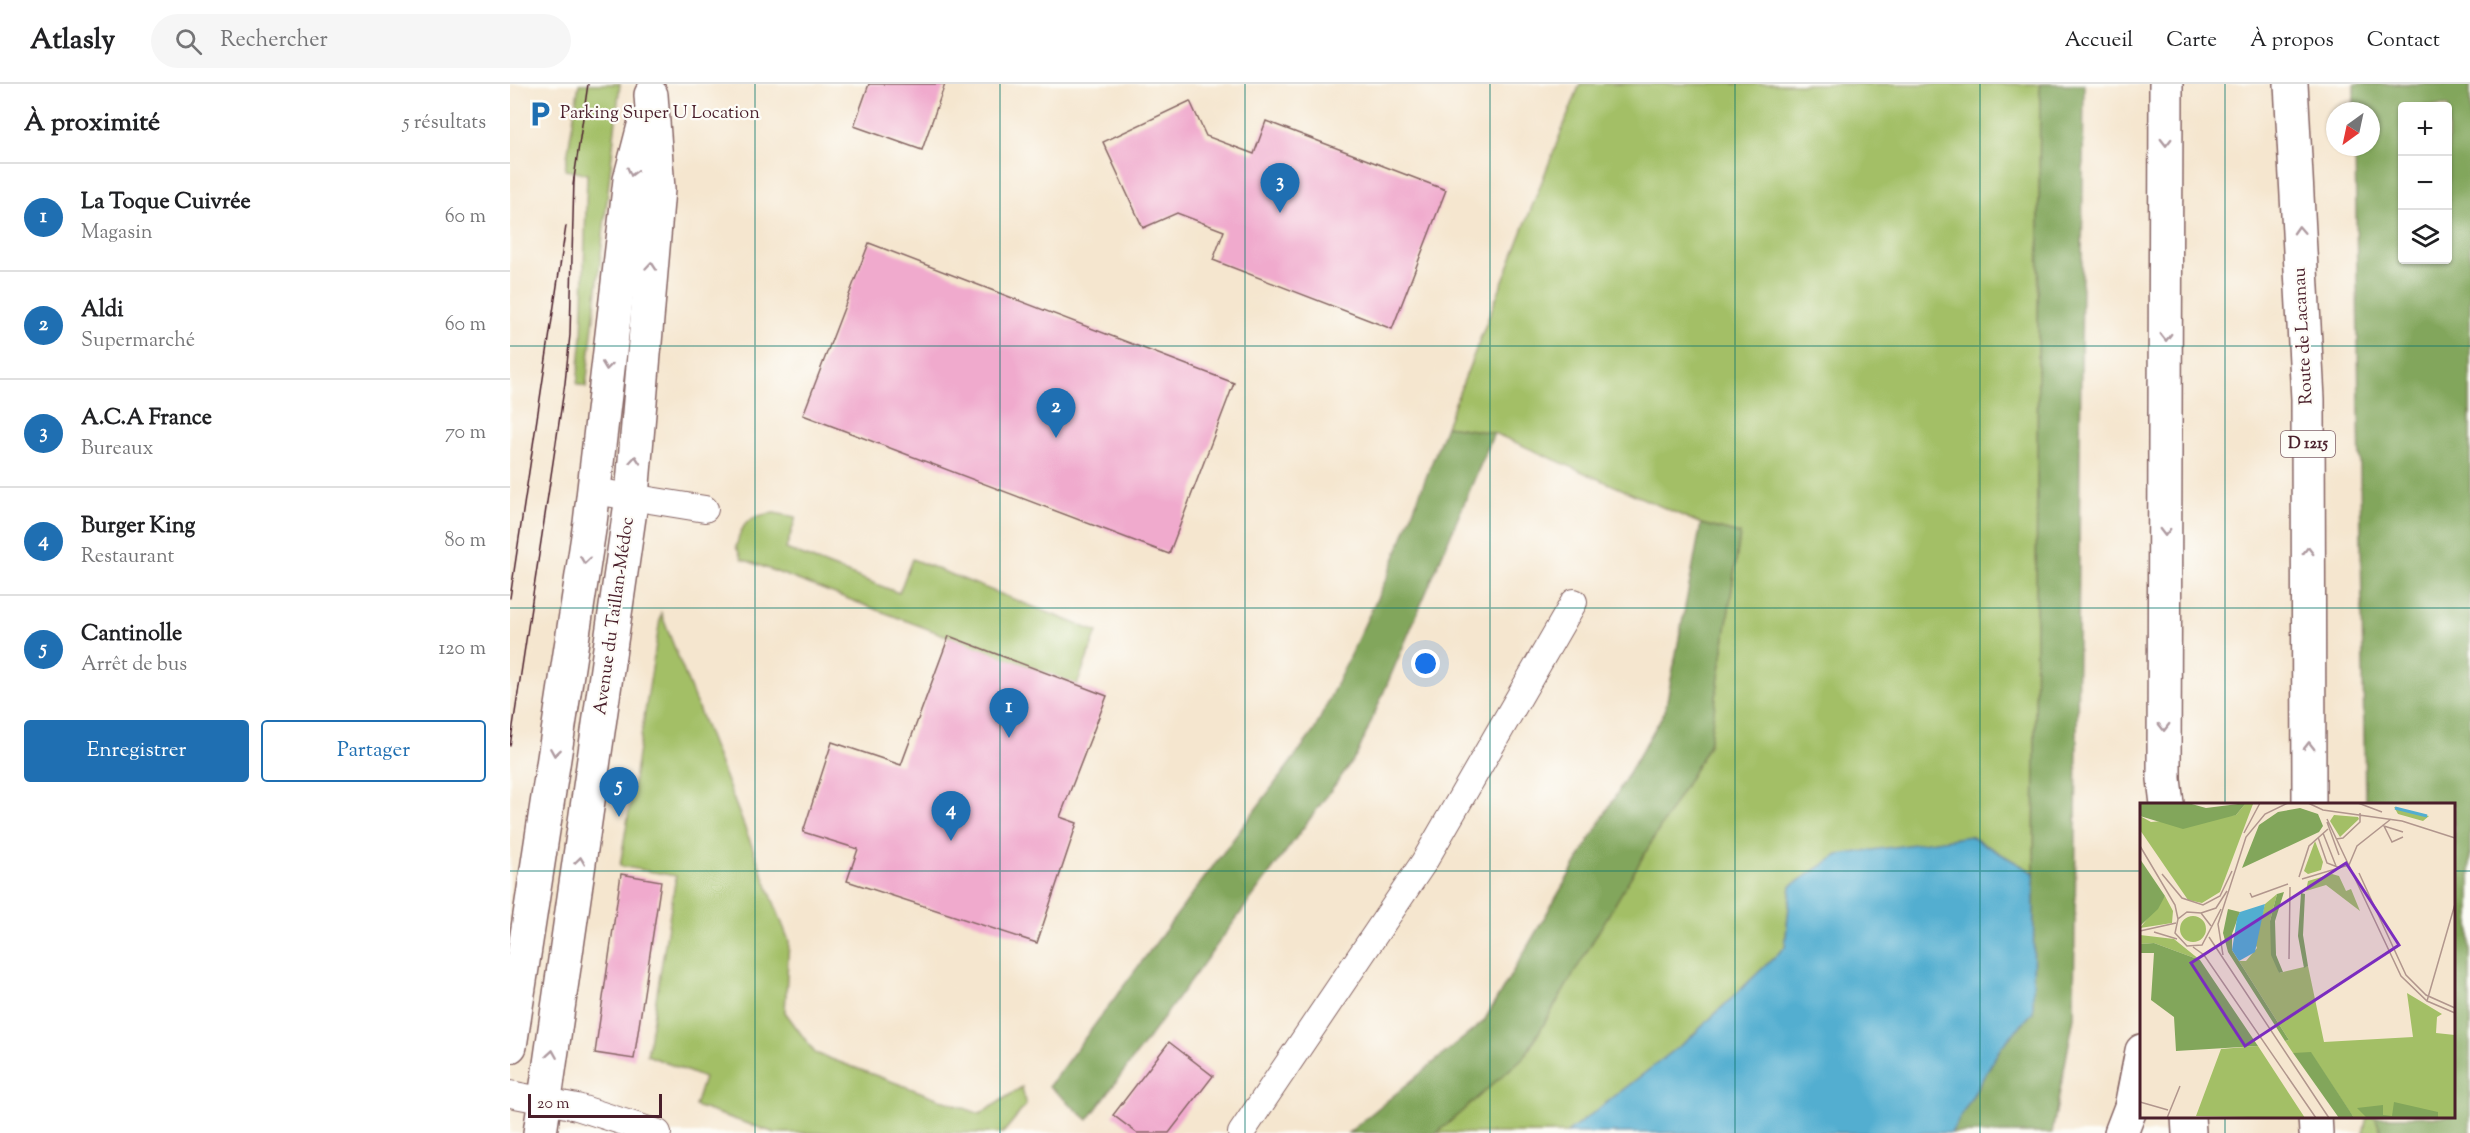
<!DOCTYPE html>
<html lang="fr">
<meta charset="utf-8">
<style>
:root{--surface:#fff;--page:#f6f6f6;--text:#202124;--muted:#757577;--line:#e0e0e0;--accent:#1f6fb2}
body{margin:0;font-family:"Sorts Mill Goudy",serif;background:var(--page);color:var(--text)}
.controls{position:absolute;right:18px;top:18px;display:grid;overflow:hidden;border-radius:6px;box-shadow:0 2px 4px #0004}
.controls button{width:54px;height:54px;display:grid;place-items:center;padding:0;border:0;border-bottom:2px solid var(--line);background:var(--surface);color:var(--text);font:30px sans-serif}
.compass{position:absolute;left:1816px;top:18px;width:54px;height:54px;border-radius:50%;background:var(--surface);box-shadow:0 2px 4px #0004;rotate:213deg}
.scale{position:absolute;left:18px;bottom:15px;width:134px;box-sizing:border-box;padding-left:6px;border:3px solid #4a1f2b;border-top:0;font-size:16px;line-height:21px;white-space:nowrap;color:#4a1f2b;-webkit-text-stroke:4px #fdfcf7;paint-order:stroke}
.you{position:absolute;left:916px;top:580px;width:21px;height:21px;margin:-15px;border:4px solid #fff;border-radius:50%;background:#1a73e8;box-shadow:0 0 0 9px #1a73e833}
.badge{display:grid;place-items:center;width:39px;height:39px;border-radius:50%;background:var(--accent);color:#fff;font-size:20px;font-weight:700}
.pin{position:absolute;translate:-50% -50px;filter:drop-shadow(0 2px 3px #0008)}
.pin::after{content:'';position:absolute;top:32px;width:21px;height:18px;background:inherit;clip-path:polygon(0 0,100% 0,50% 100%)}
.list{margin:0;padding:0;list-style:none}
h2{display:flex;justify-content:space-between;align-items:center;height:78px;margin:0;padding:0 24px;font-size:26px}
h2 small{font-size:20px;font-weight:400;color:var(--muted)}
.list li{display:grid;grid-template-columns:39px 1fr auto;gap:18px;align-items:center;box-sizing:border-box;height:108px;padding:0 24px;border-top:2px solid var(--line)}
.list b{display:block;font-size:22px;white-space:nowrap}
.list p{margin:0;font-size:20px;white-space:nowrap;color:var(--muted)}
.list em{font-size:20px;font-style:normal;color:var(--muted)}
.actions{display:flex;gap:12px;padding:18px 24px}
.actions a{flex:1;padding:14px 0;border:2px solid var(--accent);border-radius:6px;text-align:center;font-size:21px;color:var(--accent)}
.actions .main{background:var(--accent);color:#fff}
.icon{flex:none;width:33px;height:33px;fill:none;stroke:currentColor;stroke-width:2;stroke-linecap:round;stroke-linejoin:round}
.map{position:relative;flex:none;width:1960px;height:1049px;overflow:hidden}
header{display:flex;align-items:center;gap:36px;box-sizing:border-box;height:84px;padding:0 30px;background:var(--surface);border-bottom:2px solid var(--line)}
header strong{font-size:28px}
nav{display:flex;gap:33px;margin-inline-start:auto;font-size:21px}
.search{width:420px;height:54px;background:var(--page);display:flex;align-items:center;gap:15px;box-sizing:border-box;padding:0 21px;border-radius:33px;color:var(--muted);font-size:22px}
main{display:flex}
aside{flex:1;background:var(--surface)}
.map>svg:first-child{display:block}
.green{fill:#a3bf66;stroke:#766f48;stroke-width:1.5}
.forest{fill:#82a65b;stroke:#666243;stroke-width:1.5;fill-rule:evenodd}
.water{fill:#52aed0;stroke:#4e667e;stroke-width:1.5}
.building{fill:#f0aacd}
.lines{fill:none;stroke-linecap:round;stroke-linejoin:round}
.lane-casing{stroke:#866564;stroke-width:28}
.secondary-casing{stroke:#866564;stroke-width:36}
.primary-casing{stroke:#866564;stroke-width:36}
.lane{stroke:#fff;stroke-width:26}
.secondary{stroke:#fff;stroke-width:33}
.primary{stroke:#fff;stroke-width:33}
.tram{stroke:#4a1f2b;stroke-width:1.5}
.oneway{stroke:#ae9aa0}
.grid{fill:none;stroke:#0f766e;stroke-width:1.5;stroke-opacity:0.55}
.labels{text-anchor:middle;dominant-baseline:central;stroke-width:4.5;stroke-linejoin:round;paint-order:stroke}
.shield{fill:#fdfcf7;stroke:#806168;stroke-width:1.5}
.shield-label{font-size:16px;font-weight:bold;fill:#4a1f2b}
.poi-label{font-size:18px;fill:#4a1f2b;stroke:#fdfcf7;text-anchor:start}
.street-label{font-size:18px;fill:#4a1f2b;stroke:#fdfcf7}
.inset-river{fill:none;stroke:#52aed0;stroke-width:3}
.inset-road{fill:none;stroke:#b1968d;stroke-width:1.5}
.view{fill:#7b2cbf;fill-opacity:0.15;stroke:#7b2cbf;stroke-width:3}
.inset-edge{fill:none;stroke:#4a1f2b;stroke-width:3}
</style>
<header>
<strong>Atlasly</strong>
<div class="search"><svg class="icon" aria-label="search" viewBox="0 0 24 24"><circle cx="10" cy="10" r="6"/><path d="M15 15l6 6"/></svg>Rechercher</div>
<nav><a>Accueil</a><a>Carte</a><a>À propos</a><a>Contact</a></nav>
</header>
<main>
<aside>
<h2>À proximité<small>5 résultats</small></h2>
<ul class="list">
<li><span class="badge">1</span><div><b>La Toque Cuivrée</b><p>Magasin</p></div><em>60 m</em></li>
<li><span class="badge">2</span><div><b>Aldi</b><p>Supermarché</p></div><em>60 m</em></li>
<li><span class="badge">3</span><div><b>A.C.A France</b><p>Bureaux</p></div><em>70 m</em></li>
<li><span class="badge">4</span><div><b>Burger King</b><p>Restaurant</p></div><em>80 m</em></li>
<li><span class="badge">5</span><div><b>Cantinolle</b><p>Arrêt de bus</p></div><em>120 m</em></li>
</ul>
<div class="actions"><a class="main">Enregistrer</a><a>Partager</a></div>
</aside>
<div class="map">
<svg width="1960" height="1049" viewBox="0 0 1960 1049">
<rect width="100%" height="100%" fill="#fdfcf7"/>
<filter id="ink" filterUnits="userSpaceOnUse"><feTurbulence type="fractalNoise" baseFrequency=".0167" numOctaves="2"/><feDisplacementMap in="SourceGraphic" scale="12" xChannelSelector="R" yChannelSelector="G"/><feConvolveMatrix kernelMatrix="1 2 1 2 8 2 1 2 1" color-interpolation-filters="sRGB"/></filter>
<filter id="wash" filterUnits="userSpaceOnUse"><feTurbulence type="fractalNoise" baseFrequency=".008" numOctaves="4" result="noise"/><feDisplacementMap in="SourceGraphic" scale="24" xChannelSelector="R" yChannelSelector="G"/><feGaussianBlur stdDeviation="1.35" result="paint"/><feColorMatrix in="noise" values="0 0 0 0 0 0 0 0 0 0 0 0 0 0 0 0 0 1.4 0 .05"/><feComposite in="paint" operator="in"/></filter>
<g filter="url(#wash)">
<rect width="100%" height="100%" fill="#f5e6cf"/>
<g class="green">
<polygon points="69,0 110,0 76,303 67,300 72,252 77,90 55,86"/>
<polygon points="1070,0 1530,0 1524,789 1460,752 1281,802 1275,863 1180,954 1057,1049 927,1049 1015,971 1199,661 1230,450 1191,440 984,349 936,342"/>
<path d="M264 429 286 433 276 465 389 509 402 475 587 548 567 601 232 475 226 463C232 438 238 432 264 429Z"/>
<polygon points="151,529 279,857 275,928 305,969 470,1030 512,1003 516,1021 493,1049 265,1049 185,1022 194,994 137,971 166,792 110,782"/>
<polygon points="1857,1033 1865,1033 1872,1049 1853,1049"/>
</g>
<g class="forest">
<polygon points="1530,0 1574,0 1564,933 1542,1049 1441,1049 1491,963 1523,928"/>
<path d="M1844 0H1960V1049H1872L1865 1033 1944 1032V720H1855L1845 63H1861V27H1844ZM1938 22V176H1892V22Z"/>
<polygon points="936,342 984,349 847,671 578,1036 539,1002 804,647 879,489"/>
<polygon points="1191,440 1230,450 1199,661 1015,972 927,1049 838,1049 974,937 1155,627"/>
</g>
<polygon class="water" points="1460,752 1524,789 1523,928 1491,963 1441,1049 1057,1049 1180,954 1275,863 1281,802 1328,771"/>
<g id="blocks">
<g class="building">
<polygon points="359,0 435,0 412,66 344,42"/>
<polygon points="680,17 696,52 744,70 756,37 936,106 882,245 703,176 714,147 667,129 633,144 593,58"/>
<polygon points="359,159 724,299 659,470 293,331"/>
<polygon points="439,552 597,612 550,733 567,739 527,859 337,797 348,765 293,748 322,658 391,681"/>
<polygon points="111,790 151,797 124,975 85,969"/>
<polygon points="659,958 703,992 659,1049 627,1049 603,1031"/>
</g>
</g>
</g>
<g filter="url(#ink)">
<use href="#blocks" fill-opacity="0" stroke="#866564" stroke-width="1.5"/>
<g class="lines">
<defs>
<g id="lane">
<polyline points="84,407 195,425"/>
<polyline points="0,1010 67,1023 148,1049"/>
<polyline points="731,1049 914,778 1064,518"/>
</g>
<g id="secondary">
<polyline points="0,962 80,439 120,96 135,38"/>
<polyline points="30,1049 122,412 148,105 141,11"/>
</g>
<g id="primary">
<polyline points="1656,0 1654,695 1657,720"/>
<polyline points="1781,0 1798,315 1799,720"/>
<polyline points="1678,1032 1679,1049"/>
<polyline points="1805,1032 1806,1049"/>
<polyline points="1611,1049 1621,1023 1632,967"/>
</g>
</defs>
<use href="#lane" class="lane-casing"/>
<use href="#secondary" class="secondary-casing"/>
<use href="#primary" class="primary-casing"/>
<use href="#lane" class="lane"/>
<use href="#secondary" class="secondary"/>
<use href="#primary" class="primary"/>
<g class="tram">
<polyline points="63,101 78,0"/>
<polyline points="0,514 56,142"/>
<polyline points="0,662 55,299 60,251 64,94"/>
</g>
</g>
<defs><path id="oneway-chevron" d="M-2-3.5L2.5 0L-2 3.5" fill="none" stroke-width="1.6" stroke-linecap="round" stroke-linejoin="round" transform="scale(1.5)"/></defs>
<g class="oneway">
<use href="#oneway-chevron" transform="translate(1656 58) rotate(90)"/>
<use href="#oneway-chevron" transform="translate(122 88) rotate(104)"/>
<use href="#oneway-chevron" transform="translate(1789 146) rotate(-93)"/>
<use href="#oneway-chevron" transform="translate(141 182) rotate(-85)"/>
<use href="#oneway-chevron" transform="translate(1656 253) rotate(90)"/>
<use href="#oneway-chevron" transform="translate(97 282) rotate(97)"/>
<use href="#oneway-chevron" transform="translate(125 376) rotate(-85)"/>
<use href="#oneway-chevron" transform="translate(1655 448) rotate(90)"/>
<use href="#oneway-chevron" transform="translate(1798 467) rotate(-90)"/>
<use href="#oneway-chevron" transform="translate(75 476) rotate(98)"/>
<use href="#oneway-chevron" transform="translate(1654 643) rotate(90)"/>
<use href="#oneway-chevron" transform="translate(1799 662) rotate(-90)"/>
<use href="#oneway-chevron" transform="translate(45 668) rotate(99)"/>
<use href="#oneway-chevron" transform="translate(70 777) rotate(-82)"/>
<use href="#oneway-chevron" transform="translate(42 970) rotate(-81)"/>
</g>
</g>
<path class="grid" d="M245 0V1049M490 0V1049M735 0V1049M980 0V1049M1225 0V1049M1470 0V1049M1715 0V720M0 262H1960M0 524H1960M0 787H1632M1944 787H1960M1715 1032V1049"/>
<defs>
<symbol id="parking-bare" viewBox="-9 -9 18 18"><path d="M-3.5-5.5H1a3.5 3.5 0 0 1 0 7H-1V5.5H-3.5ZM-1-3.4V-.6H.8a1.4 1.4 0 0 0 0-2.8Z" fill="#1f6fb2" stroke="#fdfcf7" stroke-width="2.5" paint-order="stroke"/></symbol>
</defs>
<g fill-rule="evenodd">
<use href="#parking-bare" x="11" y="11" width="38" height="38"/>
</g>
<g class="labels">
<rect class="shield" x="1771" y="347" width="54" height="26" rx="4.5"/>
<g class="shield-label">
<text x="1798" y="360">D 1215</text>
</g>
<g class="poi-label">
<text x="50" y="30">Parking Super U Location</text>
</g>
<g class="street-label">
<text transform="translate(1794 252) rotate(-93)">Route de Lacanau</text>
<text transform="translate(105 532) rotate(-82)">Avenue du Taillan-Médoc</text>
</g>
</g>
<g transform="translate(1630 719)">
<rect width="315" height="315" fill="#f5e6cf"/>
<path d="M106 0 113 1 80 89 62 100 48 97 0 27V13L11 19 96 12ZM254 4 272 9 289 13 283 18 258 11ZM194 12 218 14 219 16 200 34 190 18ZM175 38 183 59 181 67 168 71 164 68ZM192 71 199 73 206 88 211 86 220 108 186 82 166 88 168 78ZM137 91 130 118 139 170 168 163 184 239 273 234 267 190 302 211 297 214 296 230 315 232V315H214L171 250H153L145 238 149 237 99 158H106L117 145 115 140 125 101ZM25 93 33 108 32 120 0 125ZM40 126a13 13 0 1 1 26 0a13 13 0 1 1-26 0ZM0 132 34 136 60 157 14 140 0 141ZM118 243 165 315 56 313 81 246Z" fill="#a3bf66"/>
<path d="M0 0H48L66 5 106 0 96 12 43 26 0 13ZM160 5 178 11 183 23 179 29 102 65 119 22 138 9ZM0 56 25 93 18 106 0 123ZM144 89 135 118 136 152 143 169 139 170 131 152 130 118 137 91ZM161 90 165 91 163 132 168 163 164 165 158 133ZM88 106 100 109 92 131V147L149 237 145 238 88 149 83 130ZM14 140 60 157 118 243 36 248 34 214 11 197 14 150H0V141ZM171 249 211 310 214 315H199L153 250ZM254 299 298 309V315H227L217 305 243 302V312L252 313Z" fill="#82a65b"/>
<path d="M125 101 115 149 99 158 92 147 97 115 100 109Z" fill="#52aed0"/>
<path class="inset-river" d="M255 5 287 13"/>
<path class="inset-road" d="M168 0 183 7 262 18 315 35M218 0 242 9M187 16 261 173 287 198 315 210M187 19 199 52M263 29 244 23 252 39 263 34M104 30 120 0M183 30 196 63M178 34 187 60 200 65M196 36 203 35 220 19V10M0 43 35 102 38 116M219 70 266 172 286 192 315 205M22 71 42 95 63 102 80 93 92 68M159 74 169 43 188 26M162 76 209 62 217 43 251 16M110 90 112 94 148 81M61 110 76 105 87 88M71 123 61 110 47 109 38 116 35 130 47 143 62 142 81 106M0 128 36 120M14 129 37 136M69 134 189 315M53 144 64 152 176 315M83 152 78 121 106 34 125 11 148 0M149 156 150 84M287 198 315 101M0 299 28 307M27 315 40 283"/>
<path class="view" d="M206 60 259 142 105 243 51 160Z"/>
<rect width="315" height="315" class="inset-edge"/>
</g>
</svg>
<div class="controls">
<button>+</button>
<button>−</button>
<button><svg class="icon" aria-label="layers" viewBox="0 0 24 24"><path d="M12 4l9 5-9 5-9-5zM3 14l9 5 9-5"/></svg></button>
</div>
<svg class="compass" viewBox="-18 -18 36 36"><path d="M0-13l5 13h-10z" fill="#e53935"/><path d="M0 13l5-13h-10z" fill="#757577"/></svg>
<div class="scale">20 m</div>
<div class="you"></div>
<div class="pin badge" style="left:499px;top:654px">1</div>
<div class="pin badge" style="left:546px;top:354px">2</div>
<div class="pin badge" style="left:770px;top:129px">3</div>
<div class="pin badge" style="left:441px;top:757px">4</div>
<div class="pin badge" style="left:109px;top:733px">5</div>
</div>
</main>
